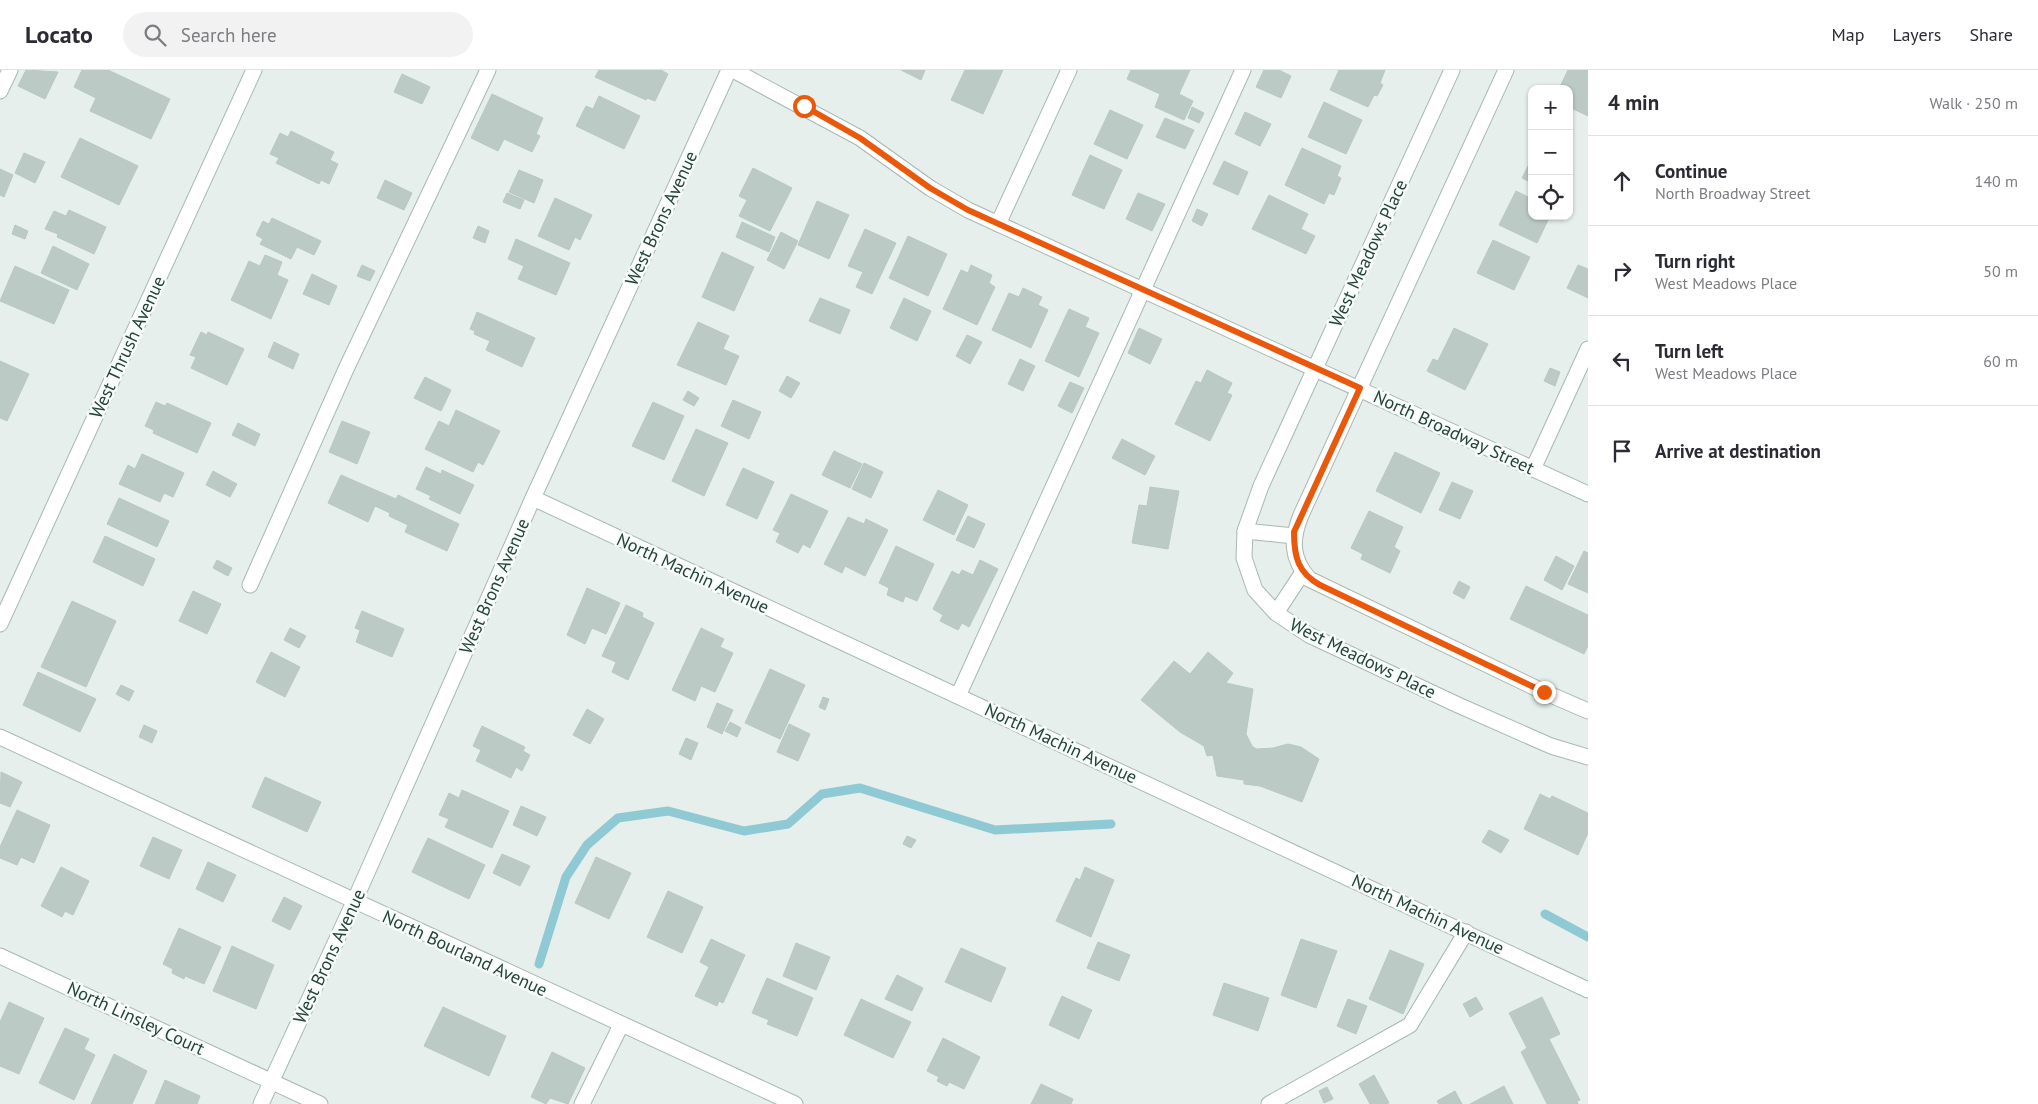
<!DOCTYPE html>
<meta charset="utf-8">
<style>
:root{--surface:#fff;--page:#f2f2f3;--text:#2b2b33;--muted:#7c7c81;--line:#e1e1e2}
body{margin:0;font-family:"PT Sans",sans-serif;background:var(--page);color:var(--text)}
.controls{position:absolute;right:15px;top:15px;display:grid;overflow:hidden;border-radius:10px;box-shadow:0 1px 4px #0004}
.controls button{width:45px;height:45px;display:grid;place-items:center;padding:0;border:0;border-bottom:1px solid var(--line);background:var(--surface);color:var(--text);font:25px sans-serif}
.stop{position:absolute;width:15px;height:15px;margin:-11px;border:4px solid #ea580c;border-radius:50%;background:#fff}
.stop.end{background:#ea580c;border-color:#fff;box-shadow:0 1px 5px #0008}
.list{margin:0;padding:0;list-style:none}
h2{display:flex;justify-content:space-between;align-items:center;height:65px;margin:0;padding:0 20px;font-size:21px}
h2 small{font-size:16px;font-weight:400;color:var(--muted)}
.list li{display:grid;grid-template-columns:32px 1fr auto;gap:15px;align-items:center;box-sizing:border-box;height:90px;padding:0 20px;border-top:1px solid var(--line)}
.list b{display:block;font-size:19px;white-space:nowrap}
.list p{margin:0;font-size:16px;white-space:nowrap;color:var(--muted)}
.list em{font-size:16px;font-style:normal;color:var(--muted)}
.icon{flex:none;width:28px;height:28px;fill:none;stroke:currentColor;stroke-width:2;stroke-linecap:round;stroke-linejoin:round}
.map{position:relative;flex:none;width:1588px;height:1034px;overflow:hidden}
header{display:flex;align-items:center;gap:30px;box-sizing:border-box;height:70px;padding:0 25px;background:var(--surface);border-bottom:1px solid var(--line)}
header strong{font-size:24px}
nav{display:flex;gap:28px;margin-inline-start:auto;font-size:18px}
.search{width:350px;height:45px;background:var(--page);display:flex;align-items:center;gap:12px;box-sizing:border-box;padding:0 18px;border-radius:28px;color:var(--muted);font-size:19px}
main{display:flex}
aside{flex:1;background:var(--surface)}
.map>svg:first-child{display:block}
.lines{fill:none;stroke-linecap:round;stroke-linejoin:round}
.stream{stroke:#8ec9d4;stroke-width:9}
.building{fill:#bbcac4;stroke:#b8c9c2}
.minor-casing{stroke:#a8b8b2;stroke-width:17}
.minor{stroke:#fff;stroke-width:15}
.route{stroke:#ea580c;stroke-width:6}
.labels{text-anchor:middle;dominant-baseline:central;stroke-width:5;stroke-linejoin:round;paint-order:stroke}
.street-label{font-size:18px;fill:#24423a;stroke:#f7fbf9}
</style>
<header>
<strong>Locato</strong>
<div class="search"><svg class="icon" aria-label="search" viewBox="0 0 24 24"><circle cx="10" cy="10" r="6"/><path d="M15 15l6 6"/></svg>Search here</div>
<nav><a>Map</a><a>Layers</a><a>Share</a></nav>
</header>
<main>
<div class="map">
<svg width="1588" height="1034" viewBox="0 0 1588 1034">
<rect width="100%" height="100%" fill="#e6efeb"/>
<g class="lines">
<g class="stream">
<polyline points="1545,844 1588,867"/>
<polyline points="539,894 566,807 587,775 618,748 668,741 744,761 788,754 822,724 860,718 995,760 1111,754"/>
</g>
</g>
<g class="building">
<polygon points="26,0 58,2 45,29 18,16"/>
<polygon points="82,0 108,0 170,29 151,69 90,41 96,28 74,17"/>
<polygon points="599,0 661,0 668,4 655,31 647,28 646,30 595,7"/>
<polygon points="901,0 925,0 921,10"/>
<polygon points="965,0 1003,0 983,44 951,30"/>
<polygon points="1131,0 1190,0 1179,24 1193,31 1184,50 1155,37 1160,24 1127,9"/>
<polygon points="1264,0 1279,0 1291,6 1281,28 1256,17"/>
<polygon points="1339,0 1385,0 1380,13 1383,15 1377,26 1374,25 1368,37 1330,20"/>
<polygon points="1568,0 1588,0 1588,46 1569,37 1569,19 1559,19"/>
<polygon points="402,4 430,17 422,34 394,22"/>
<polygon points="492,24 543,48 536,64 540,66 532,82 504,69 498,81 471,68"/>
<polygon points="599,26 640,46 624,79 576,56 586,36 593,39"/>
<polygon points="1324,32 1362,50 1346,84 1308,67"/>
<polygon points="1192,37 1204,43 1199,53 1188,48"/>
<polygon points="1110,40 1143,55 1127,89 1094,74"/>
<polygon points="1245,42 1271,54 1260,76 1235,64"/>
<polygon points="1165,48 1194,60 1185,79 1156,67"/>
<polygon points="291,61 334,82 330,90 338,94 329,114 321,110 319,114 276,93 279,88 270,84 280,63 288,67"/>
<polygon points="80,68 138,96 119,135 61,107"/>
<polygon points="1302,78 1341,96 1337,106 1341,108 1334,125 1329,123 1324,134 1285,115"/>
<polygon points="24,83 45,92 35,113 15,103"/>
<polygon points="1090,85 1122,100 1104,139 1072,125"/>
<polygon points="1532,88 1532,113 1522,108"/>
<polygon points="1224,91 1248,102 1238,125 1213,114"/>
<polygon points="753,98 792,118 770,161 739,146 747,130 739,126"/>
<polygon points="0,99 13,105 4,127 0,125"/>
<polygon points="519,100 543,110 534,133 509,122"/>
<polygon points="385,110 412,123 404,140 377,128"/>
<polygon points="1516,121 1532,129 1532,146 1550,146 1537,173 1499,155"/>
<polygon points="507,123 524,130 520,139 503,132"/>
<polygon points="1138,123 1165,134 1152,161 1126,149"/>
<polygon points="1269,125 1308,144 1301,159 1315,166 1306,184 1252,159"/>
<polygon points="555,128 592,145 580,170 575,167 569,180 538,166"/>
<polygon points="817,131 849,145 829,189 798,175"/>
<polygon points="1197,139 1208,144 1202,156 1192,151"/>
<polygon points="69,140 106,157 94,184 57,167 58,164 45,159 54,141 66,146"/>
<polygon points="272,148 321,171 314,185 297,177 291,189 260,174 263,169 256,165 263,151 269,154"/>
<polygon points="742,152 775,167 769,182 736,167"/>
<polygon points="15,155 28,161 25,169 12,164"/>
<polygon points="478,156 489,161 485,173 473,168"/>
<polygon points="865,159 896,173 872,224 856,217 863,202 848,196"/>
<polygon points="781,162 798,171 784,199 767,190"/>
<polygon points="908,166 947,184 928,226 889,208"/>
<polygon points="516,169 570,193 556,225 518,209 524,196 508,189"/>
<polygon points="1493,170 1530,187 1514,220 1477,203"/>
<polygon points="53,176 89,194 77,220 41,203"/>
<polygon points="722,182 754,197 734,241 702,227"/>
<polygon points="265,185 282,192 277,205 288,210 271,249 231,230 249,191 260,196"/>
<polygon points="362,195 375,201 370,211 357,206"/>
<polygon points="971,195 992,205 989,213 995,217 977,255 943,239 961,200 968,203"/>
<polygon points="1578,195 1588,199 1588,228 1567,218"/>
<polygon points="15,196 69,220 54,254 0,231"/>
<polygon points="312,204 337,216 329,235 303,224"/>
<polygon points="1023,218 1042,227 1038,235 1048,240 1031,278 992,260 1009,223 1019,227"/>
<polygon points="820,228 850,240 840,264 809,251"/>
<polygon points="904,228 931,241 917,271 890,258"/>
<polygon points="1069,239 1089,248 1085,257 1099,263 1079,307 1045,291"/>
<polygon points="477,242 535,268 522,297 486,280 490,271 474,264 475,261 470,259"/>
<polygon points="698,252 729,266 723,279 739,286 726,315 677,295"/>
<polygon points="1139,258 1162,269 1150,294 1128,283"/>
<polygon points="1454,258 1488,274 1465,320 1427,301 1433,289 1438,291"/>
<polygon points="201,262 207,265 208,262 244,279 227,315 191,298 196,287 190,285"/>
<polygon points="967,265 982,272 970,294 956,286"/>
<polygon points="274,272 299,284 293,299 268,287"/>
<polygon points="1020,289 1035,296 1023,321 1008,314"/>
<polygon points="0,291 29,304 7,351 0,348"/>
<polygon points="1550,298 1560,302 1555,316 1544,311"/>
<polygon points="1207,300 1232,313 1227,323 1232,325 1210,371 1175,354 1196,311 1201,313"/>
<polygon points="787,306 800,313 791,328 779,321"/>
<polygon points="425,307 451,320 441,341 414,328"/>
<polygon points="1070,312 1084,318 1072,343 1058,336"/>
<polygon points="688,321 699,328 694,336 683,330"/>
<polygon points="733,330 761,342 749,369 721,356"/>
<polygon points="156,332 165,336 167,333 211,353 197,383 153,363 154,360 145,356"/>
<polygon points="653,332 684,346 664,390 632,376"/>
<polygon points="456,340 500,361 483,395 478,392 473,402 425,379 439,351 449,356"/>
<polygon points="342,351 370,362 357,394 329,382"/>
<polygon points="238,353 260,364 255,376 232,365"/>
<polygon points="696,359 728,373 704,426 672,411"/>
<polygon points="1122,369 1155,386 1145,405 1112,388"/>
<polygon points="834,381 862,394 850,418 822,405"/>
<polygon points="1395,382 1440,403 1421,443 1376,421"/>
<polygon points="142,384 184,403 173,427 164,423 160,432 119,414 128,395 135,399"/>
<polygon points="864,393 883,402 871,428 852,419"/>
<polygon points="426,397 441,404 442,400 474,415 460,444 429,429 431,426 416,419"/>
<polygon points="743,398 774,412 757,449 726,435"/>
<polygon points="213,401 237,414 230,427 206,415"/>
<polygon points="341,405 396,429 398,425 459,454 447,481 405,462 408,455 389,446 390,443 375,436 368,452 328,433"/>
<polygon points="1452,412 1473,421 1460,449 1439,440"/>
<polygon points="1150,417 1179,421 1168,479 1132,473 1139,435 1147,436"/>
<polygon points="938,420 968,435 954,465 923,450"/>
<polygon points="791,424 828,441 810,478 803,474 798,483 776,472 780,463 773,460"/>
<polygon points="119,428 169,451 157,477 107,454"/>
<polygon points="1369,441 1403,457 1394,477 1400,481 1390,503 1361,489 1363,484 1351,478"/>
<polygon points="968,446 985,454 974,478 956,470"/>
<polygon points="848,447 864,454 866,449 888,460 865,506 845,496 842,503 824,494"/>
<polygon points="105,466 155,489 143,516 93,492"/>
<polygon points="896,476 934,494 917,531 905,526 903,532 887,525 889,518 879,513"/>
<polygon points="1584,481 1588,483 1588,523 1568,514"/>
<polygon points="1556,486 1574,496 1562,520 1544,510"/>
<polygon points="217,490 232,498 228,506 213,498"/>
<polygon points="980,490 998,499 969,557 962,553 958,560 940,551 943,545 933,539 952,501 959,505 962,500 973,505"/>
<polygon points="1459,511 1470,517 1464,529 1453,523"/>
<polygon points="1526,516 1588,545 1588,576 1584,584 1510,549"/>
<polygon points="587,518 620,533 606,564 592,558 585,574 567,565"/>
<polygon points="193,521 221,534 207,564 179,551"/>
<polygon points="72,531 116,551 86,617 41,597"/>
<polygon points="626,535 643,543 642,547 654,553 628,610 612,602 616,592 602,586"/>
<polygon points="362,541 404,559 392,587 356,572 360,560 355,558"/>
<polygon points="290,558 306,566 299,578 284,570"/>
<polygon points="701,558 724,569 720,577 733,583 715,622 701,616 695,631 672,620"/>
<polygon points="271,582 300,597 285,627 256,612"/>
<polygon points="1208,582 1233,603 1226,613 1253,619 1246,664 1252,676 1256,679 1273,678 1288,674 1301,677 1319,689 1302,732 1260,716 1244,714 1244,710 1217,706 1213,685 1207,686 1204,676 1180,662 1141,630 1174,591 1190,604"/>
<polygon points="770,599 805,615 780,669 745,653"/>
<polygon points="38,602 96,629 80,662 23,635"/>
<polygon points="121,615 134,621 129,631 116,624"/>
<polygon points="823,627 829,629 825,640 819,637"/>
<polygon points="717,633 733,640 722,664 707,657"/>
<polygon points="587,639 604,649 590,674 573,665"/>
<polygon points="730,652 741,658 737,667 725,661"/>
<polygon points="789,654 810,664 798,691 777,682"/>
<polygon points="144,655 157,661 152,673 139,667"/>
<polygon points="482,656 525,677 523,681 530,685 522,701 516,697 511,708 476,691 481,680 473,676"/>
<polygon points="686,668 698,673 691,690 679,684"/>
<polygon points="1,702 22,712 10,737 0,733"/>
<polygon points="265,707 321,732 307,762 252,737"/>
<polygon points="462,720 509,741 492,778 445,757 449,749 439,745 449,723 459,728"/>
<polygon points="1540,724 1550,729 1552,726 1588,743 1588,763 1578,785 1524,759"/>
<polygon points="521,736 546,747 537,766 513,755"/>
<polygon points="17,740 50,755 34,793 21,787 17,795 0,788 0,777"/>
<polygon points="1489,760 1509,770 1501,783 1482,772"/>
<polygon points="907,766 916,770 911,778 903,774"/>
<polygon points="153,767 182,780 169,809 140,796"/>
<polygon points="428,768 485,795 469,829 412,802"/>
<polygon points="502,784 530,796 520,816 493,803"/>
<polygon points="596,787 631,803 609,849 575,833"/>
<polygon points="208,792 236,805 223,832 196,819"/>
<polygon points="61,797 89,811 73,845 65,841 62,847 41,836"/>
<polygon points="1085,797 1114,810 1091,867 1056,851 1076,808 1080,810"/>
<polygon points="668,821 703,837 682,883 647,867"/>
<polygon points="284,827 302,836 290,860 272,851"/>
<polygon points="179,858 221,877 204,914 185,906 184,909 172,903 173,899 163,894"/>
<polygon points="711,869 745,885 723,933 719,931 717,936 695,926 709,897 700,892"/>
<polygon points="1301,869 1337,881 1316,938 1281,925"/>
<polygon points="1098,872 1130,885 1119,911 1087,898"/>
<polygon points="796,873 830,887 816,920 783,906"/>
<polygon points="232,876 274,895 256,939 213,921"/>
<polygon points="961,878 1006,898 991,932 945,912"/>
<polygon points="1390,880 1424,894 1403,944 1369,929"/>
<polygon points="897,905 923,918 912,941 885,929"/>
<polygon points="767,908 813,928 797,966 767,954 769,950 752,943"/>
<polygon points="1224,913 1269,928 1258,961 1213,945"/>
<polygon points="1062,926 1092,940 1079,969 1049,955"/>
<polygon points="1476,927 1483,939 1470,947 1463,934"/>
<polygon points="1542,927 1560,964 1549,969 1580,1030 1577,1031 1578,1034 1547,1034 1521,982 1527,978 1509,943"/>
<polygon points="861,929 911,952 893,988 844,965"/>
<polygon points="1348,929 1367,936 1356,964 1337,956"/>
<polygon points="9,932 44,948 19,1004 0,996 0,952"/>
<polygon points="443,937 506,966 489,1006 424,976"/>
<polygon points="65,958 89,969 84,979 95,985 74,1030 39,1013"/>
<polygon points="943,968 980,987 964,1019 949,1012 947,1016 937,1011 939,1007 927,1001"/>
<polygon points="552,982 585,998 568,1034 550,1028 546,1034 531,1027"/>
<polygon points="114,984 147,1001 132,1034 91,1034"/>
<polygon points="1374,1005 1389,1033 1386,1034 1370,1034 1359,1014"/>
<polygon points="165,1010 200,1026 197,1034 155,1034"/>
<polygon points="1041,1014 1073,1029 1071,1034 1031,1034"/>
<polygon points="1504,1016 1513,1034 1470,1034"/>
<polygon points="1327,1017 1333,1029 1324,1033 1319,1021"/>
<polygon points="1455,1021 1462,1034 1439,1034 1437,1031"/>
</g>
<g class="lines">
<defs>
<g id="minor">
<polyline points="733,0 860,68 930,118 968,140 1588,424"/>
<polyline points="1452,0 1261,416 1245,461 1244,488 1255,520 1276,543 1309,565 1458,635 1551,676 1588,687"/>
<path d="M1506 0 1301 445C1291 470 1291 488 1309 509L1544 622 1588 641"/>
<polyline points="0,21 10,0"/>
<polyline points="998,154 1069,0"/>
<polyline points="1533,399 1588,279"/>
<polyline points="533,428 1588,920"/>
<polyline points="1245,461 1294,466"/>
<polyline points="250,515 346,299 488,0"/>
<polyline points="1276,543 1303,502"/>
<polyline points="0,554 254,0"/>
<polyline points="958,626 1243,0"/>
<polyline points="0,667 795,1034"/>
<polyline points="0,886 320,1034"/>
<polyline points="261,1034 354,832 533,428 729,0"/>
<polyline points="582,1034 621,955"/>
<polyline points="1269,1034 1410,955 1466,862"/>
</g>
</defs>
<use href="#minor" class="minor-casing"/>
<use href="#minor" class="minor"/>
</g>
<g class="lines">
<path class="route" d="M804 36 860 68 930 118 968 140 1360 318 1294 462C1294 487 1298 503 1320 515L1544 622"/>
</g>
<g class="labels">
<g class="street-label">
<text transform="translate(661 148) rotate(-65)">West Brons Avenue</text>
<text transform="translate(1368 183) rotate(-65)">West Meadows Place</text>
<text transform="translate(127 277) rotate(-65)">West Thrush Avenue</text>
<text transform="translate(1454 362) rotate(25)">North Broadway Street</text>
<text transform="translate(693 503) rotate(25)">North Machin Avenue</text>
<text transform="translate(494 516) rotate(-66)">West Brons Avenue</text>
<text transform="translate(1363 588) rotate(26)">West Meadows Place</text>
<text transform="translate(1061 673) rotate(25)">North Machin Avenue</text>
<text transform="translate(1428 844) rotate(25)">North Machin Avenue</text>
<text transform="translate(465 883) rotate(25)">North Bourland Avenue</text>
<text transform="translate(329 886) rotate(-65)">West Brons Avenue</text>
<text transform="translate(136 948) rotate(25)">North Linsley Court</text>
</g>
</g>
</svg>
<div class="controls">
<button>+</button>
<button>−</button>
<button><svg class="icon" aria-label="locate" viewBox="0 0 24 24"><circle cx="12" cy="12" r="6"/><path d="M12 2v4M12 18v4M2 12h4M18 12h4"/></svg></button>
</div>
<div class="stop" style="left:804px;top:36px"></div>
<div class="stop end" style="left:1544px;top:622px"></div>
</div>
<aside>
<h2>4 min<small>Walk · 250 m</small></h2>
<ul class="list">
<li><svg class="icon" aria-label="ahead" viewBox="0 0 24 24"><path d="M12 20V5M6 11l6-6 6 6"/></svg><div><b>Continue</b><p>North Broadway Street</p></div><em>140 m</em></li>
<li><svg class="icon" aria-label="right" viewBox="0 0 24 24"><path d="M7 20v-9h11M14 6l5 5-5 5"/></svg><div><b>Turn right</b><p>West Meadows Place</p></div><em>50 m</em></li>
<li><svg class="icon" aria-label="left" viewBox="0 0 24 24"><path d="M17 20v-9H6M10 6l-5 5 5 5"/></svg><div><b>Turn left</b><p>West Meadows Place</p></div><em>60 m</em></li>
<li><svg class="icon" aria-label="arrive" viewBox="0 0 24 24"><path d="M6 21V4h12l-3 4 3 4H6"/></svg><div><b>Arrive at destination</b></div></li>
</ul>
</aside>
</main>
